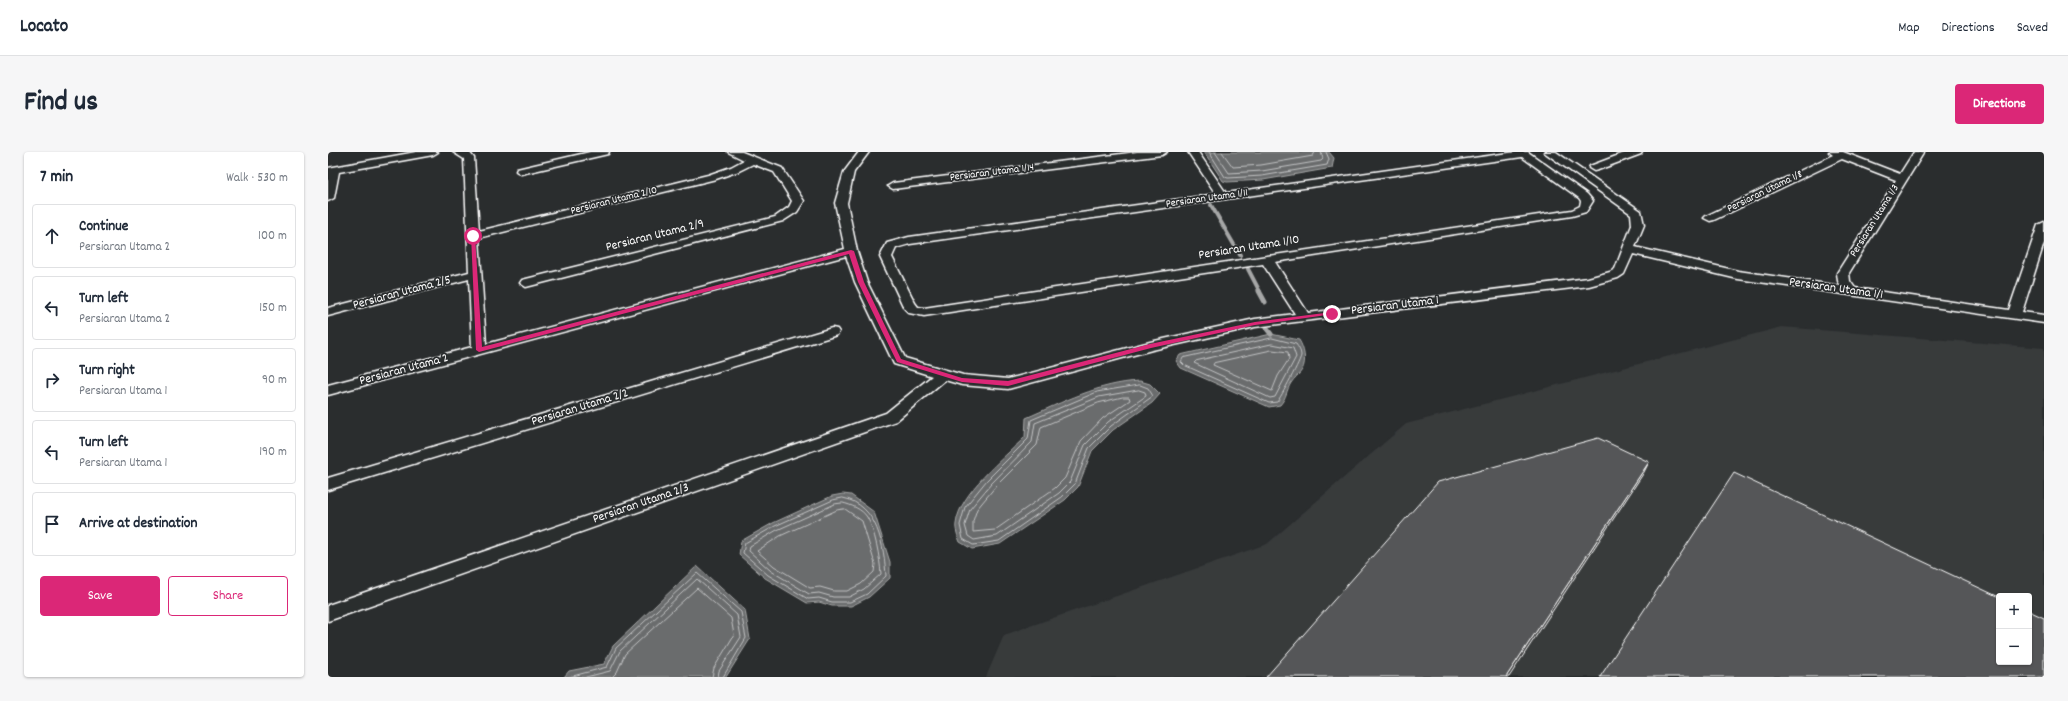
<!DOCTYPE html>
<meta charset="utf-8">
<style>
:root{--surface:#fff;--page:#f6f6f7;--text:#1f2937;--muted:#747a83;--line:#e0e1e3;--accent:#db2777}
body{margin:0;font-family:Dekko,sans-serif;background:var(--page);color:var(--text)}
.controls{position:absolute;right:12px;bottom:12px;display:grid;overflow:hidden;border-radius:4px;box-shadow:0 1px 3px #0004}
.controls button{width:36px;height:36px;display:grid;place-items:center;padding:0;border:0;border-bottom:1px solid var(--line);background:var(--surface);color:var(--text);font:20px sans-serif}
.stop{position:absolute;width:12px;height:12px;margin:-9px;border:3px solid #db2777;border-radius:50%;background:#fff}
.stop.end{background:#db2777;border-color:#fff;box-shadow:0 1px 4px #0008}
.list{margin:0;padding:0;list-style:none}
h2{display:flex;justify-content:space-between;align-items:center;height:52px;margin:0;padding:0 16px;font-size:17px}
h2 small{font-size:13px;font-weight:400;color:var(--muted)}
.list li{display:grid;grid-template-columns:26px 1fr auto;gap:12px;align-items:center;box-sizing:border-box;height:64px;margin:0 8px 8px;padding:0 8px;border:1px solid var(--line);border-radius:4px}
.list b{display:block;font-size:15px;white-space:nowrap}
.list p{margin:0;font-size:13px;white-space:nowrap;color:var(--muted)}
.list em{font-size:13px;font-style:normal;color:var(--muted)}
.actions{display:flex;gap:8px;padding:12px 16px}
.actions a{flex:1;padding:9px 0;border:1px solid var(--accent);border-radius:4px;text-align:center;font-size:14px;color:var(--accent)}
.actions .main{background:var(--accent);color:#fff}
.icon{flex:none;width:22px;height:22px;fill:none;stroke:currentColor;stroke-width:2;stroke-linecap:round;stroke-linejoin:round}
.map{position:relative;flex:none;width:1716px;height:525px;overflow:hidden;border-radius:4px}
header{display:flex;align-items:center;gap:24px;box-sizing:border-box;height:56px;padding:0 20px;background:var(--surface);border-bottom:1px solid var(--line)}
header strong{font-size:19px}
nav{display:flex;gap:22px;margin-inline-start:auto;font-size:14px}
.intro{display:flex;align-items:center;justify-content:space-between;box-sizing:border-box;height:96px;padding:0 24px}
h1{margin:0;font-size:28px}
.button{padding:10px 18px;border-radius:4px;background:var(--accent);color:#fff;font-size:14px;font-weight:700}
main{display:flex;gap:24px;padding:0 24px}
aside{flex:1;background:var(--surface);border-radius:4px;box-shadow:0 1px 3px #0004}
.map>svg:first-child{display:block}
.built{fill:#373a3b;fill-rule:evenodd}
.water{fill:#6a6c6d;stroke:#a6a7a7}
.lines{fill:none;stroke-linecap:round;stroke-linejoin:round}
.shore{stroke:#c3c4c5;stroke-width:1}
.stream-far1{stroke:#a6a7a7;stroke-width:4}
.stream{stroke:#a6a7a7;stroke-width:5}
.minor-casing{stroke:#fff;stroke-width:3}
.minor{fill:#2a2d2e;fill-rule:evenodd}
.shaded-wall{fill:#3c3d3e;stroke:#fff}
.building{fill:#555758;stroke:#fff}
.route{fill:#db2777}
.labels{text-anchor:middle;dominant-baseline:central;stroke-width:3.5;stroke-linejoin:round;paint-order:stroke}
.far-street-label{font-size:11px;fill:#fff;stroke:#2a2d2e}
.street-label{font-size:13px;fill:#fff;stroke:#2a2d2e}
</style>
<header>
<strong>Locato</strong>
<nav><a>Map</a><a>Directions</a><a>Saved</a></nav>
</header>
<div class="intro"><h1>Find us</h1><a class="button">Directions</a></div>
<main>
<aside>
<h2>7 min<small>Walk · 530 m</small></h2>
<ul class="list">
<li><svg class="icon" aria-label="ahead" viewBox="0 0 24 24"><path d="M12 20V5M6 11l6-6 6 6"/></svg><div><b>Continue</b><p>Persiaran Utama 2</p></div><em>100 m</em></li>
<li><svg class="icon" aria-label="left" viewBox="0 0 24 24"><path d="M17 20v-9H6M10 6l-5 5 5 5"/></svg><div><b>Turn left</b><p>Persiaran Utama 2</p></div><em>150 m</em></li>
<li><svg class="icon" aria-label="right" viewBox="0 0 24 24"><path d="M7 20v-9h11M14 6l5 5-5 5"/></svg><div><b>Turn right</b><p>Persiaran Utama 1</p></div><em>90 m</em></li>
<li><svg class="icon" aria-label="left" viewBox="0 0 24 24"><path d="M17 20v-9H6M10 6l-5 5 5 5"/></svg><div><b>Turn left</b><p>Persiaran Utama 1</p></div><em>190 m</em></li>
<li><svg class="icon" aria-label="arrive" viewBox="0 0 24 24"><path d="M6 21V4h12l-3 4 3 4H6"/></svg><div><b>Arrive at destination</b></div></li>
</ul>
<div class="actions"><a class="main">Save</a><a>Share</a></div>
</aside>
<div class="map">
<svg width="1716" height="525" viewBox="0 0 1716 525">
<rect width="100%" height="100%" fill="#2a2d2e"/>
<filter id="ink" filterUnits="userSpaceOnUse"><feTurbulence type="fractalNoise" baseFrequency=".025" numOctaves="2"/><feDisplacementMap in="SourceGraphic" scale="8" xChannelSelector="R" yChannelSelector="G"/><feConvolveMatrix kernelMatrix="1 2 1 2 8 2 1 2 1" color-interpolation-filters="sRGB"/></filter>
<g filter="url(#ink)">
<path class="built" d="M1454 175 1716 196V525H658L676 483 939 392 1078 272ZM1671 444H1701V510H1671Z"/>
<g class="water">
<polygon points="876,0 1001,0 1006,6 1004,16 935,28 899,30 895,29"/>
<path d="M943 182 971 188C976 196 979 209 974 218 971 223 966 226 963 231 958 239 959 245 952 253L941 255 853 216 848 209 852 203Z"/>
<path d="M812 229 822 232 832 242 824 251 785 278 764 299 750 335 737 348 672 392 644 397 632 390C630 385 627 377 628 372 631 341 676 306 697 285L698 266C735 250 771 231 812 229Z"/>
<polygon points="515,342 523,343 546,360 562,410 562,426 541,445 523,454 504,454 491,450 479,451 437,426 411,403 413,389 445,371 504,344"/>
<polygon points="369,414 417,458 422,487 398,525 236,525 241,519 276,512 285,494"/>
</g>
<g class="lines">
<g class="shore">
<polyline points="881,0 897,25 900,26 934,24 999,13 1001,7 998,0"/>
<polyline points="887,0 901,21 934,19 993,9 995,7 993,0"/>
<polyline points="894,0 905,15 933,13 985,4 987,0"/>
<path d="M944 186 968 192C970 195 973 199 973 203 974 206 952 247 949 250L941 251 856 213 853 210 855 206Z"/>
<polygon points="944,192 965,196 968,205 947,245 942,246 866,211 868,209"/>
<polygon points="944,198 960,200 961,207 950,224 944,239 885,213 886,211"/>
<polygon points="812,233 820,236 825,244 783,274 761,296 747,332 734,345 671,389 645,393 635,387 632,373 637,355 659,328 700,287 703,268 769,240"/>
<polygon points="811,238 817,240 818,244 780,270 757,293 742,330 731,341 669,384 646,388 640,384 637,373 642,357 663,332 704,290 707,271 771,245"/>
<polygon points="795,245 801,245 802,248 775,266 753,289 737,326 727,336 667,378 645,380 645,369 649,357 668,334 709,293 713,275 770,251"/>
<path d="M515 346C550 353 556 394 558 424L539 442 522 450H504L491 446 480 447 440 423 415 401 417 391 447 374 505 348Z"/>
<path d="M515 351C523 353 534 357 539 365 547 378 552 407 553 422L536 437 521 445H505L491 441 481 442 443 419 421 399 422 394 449 378 507 352Z"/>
<polygon points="517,357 534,369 547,412 546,420 533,432 519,439 506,439 492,435 482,436 446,414 429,399 452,384 509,358"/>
<polyline points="241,525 279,515 288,496 369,421 413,460 418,486 395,525"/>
<polyline points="258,525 282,519 292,499 369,427 409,463 413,485 391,519 390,525"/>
<polyline points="284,525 289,520 297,502 369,436 403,466 406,483 386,516 384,525"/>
</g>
<g class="stream-far1">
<polyline points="883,53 912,103"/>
<polyline points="920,117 932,140"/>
</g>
<g class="stream">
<polyline points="931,139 937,150"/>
<polyline points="939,177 943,182"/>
</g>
<defs>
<g id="minor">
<polygon points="88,0 110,0 105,3 11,20 6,46 0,49 0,16"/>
<path d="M125 0H141L146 6 151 79 380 23 403 15 416 8 400 0H414L454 16 476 49 469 60 455 69 198 135 192 131 194 128 447 65 461 55 464 49 446 20 425 12 411 19 388 27 151 86 158 192 517 97 507 51 516 20 531 0H541L526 20 519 51 529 99 539 130 577 206 635 223 680 227 822 190 927 167 967 162 935 112 596 164 581 161 576 156 552 105 559 91 581 85 888 42 860 0H870L898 41 1188 0H1200L1259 42 1265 49 1258 60 1244 64 947 110 980 161 1260 126 1282 120 1287 117 1304 73 1303 62 1216 0H1228L1313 59 1316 73 1307 95 1410 119 1513 134 1510 129 1509 121 1568 28 1514 7 1386 68 1382 69 1376 66 1378 64 1505 3 1501 0H1515L1572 22 1586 0H1596L1521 121 1522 129 1527 136 1681 158 1710 73 1716 70V91L1694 160 1716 163V171L1410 127 1305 102 1296 122 1290 126 1261 134 927 175 824 198 680 237 634 233 617 228 568 269 0 469V453L558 261 604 224 566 212 527 130 518 104 0 243V233L144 195 141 127 0 164V156L141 120 136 7ZM1194 5 1251 46 1253 49 1252 54 1244 58 596 156 590 155 587 151 564 105 568 96 582 92Z"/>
<polygon points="262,0 281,0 280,2 193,22 188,19 189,17"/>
<polygon points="809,0 839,0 834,3 565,37 560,34 565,31"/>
<polygon points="1299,0 1314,0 1313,2 1270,18 1266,19 1261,16 1262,14"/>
<polygon points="504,176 509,177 511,180 509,183 0,338 0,326"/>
</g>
</defs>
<use href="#minor" class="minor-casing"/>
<use href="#minor" class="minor"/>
</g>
<polygon class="shaded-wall" points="1321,310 1315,322 1181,525 1178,525"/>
<g class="building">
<polygon points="1270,286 1321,310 1178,525 938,525 1110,330"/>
<polygon points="1406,321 1671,445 1671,510 1701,510 1701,459 1716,466 1716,525 1272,525"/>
</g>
</g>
<polygon class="route" points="143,83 147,84 154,195 523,98 526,99 536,130 573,207 634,226 680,229 822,192 927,170 1004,160 1006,162 927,173 823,196 680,234 634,230 569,210 530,130 521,102 151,200 148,198"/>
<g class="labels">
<g class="far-street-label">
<text transform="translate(664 21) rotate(-7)">Persiaran Utama 1/14</text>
<text transform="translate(1437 40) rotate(-26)">Persiaran Utama 1/8</text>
<text transform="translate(879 47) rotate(-8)">Persiaran Utama 1/11</text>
<text transform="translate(286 49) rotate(-14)">Persiaran Utama 2/10</text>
<text transform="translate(1547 69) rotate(-58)">Persiaran Utama 1/3</text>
</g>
<g class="street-label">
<text transform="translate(327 84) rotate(-14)">Persiaran Utama 2/9</text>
<text transform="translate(921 96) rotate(-9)">Persiaran Utama 1/10</text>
<text transform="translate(1508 137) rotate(8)">Persiaran Utama 1/1</text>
<text transform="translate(74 141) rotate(-15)">Persiaran Utama 2/5</text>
<text transform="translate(1067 154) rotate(-7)">Persiaran Utama 1</text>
<text transform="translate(76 218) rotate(-15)">Persiaran Utama 2</text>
<text transform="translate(252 256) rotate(-17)">Persiaran Utama 2/2</text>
<text transform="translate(313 352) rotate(-19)">Persiaran Utama 2/3</text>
</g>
</g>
</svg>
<div class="controls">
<button>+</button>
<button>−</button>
</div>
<div class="stop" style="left:145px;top:84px"></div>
<div class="stop end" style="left:1004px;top:162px"></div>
</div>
</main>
